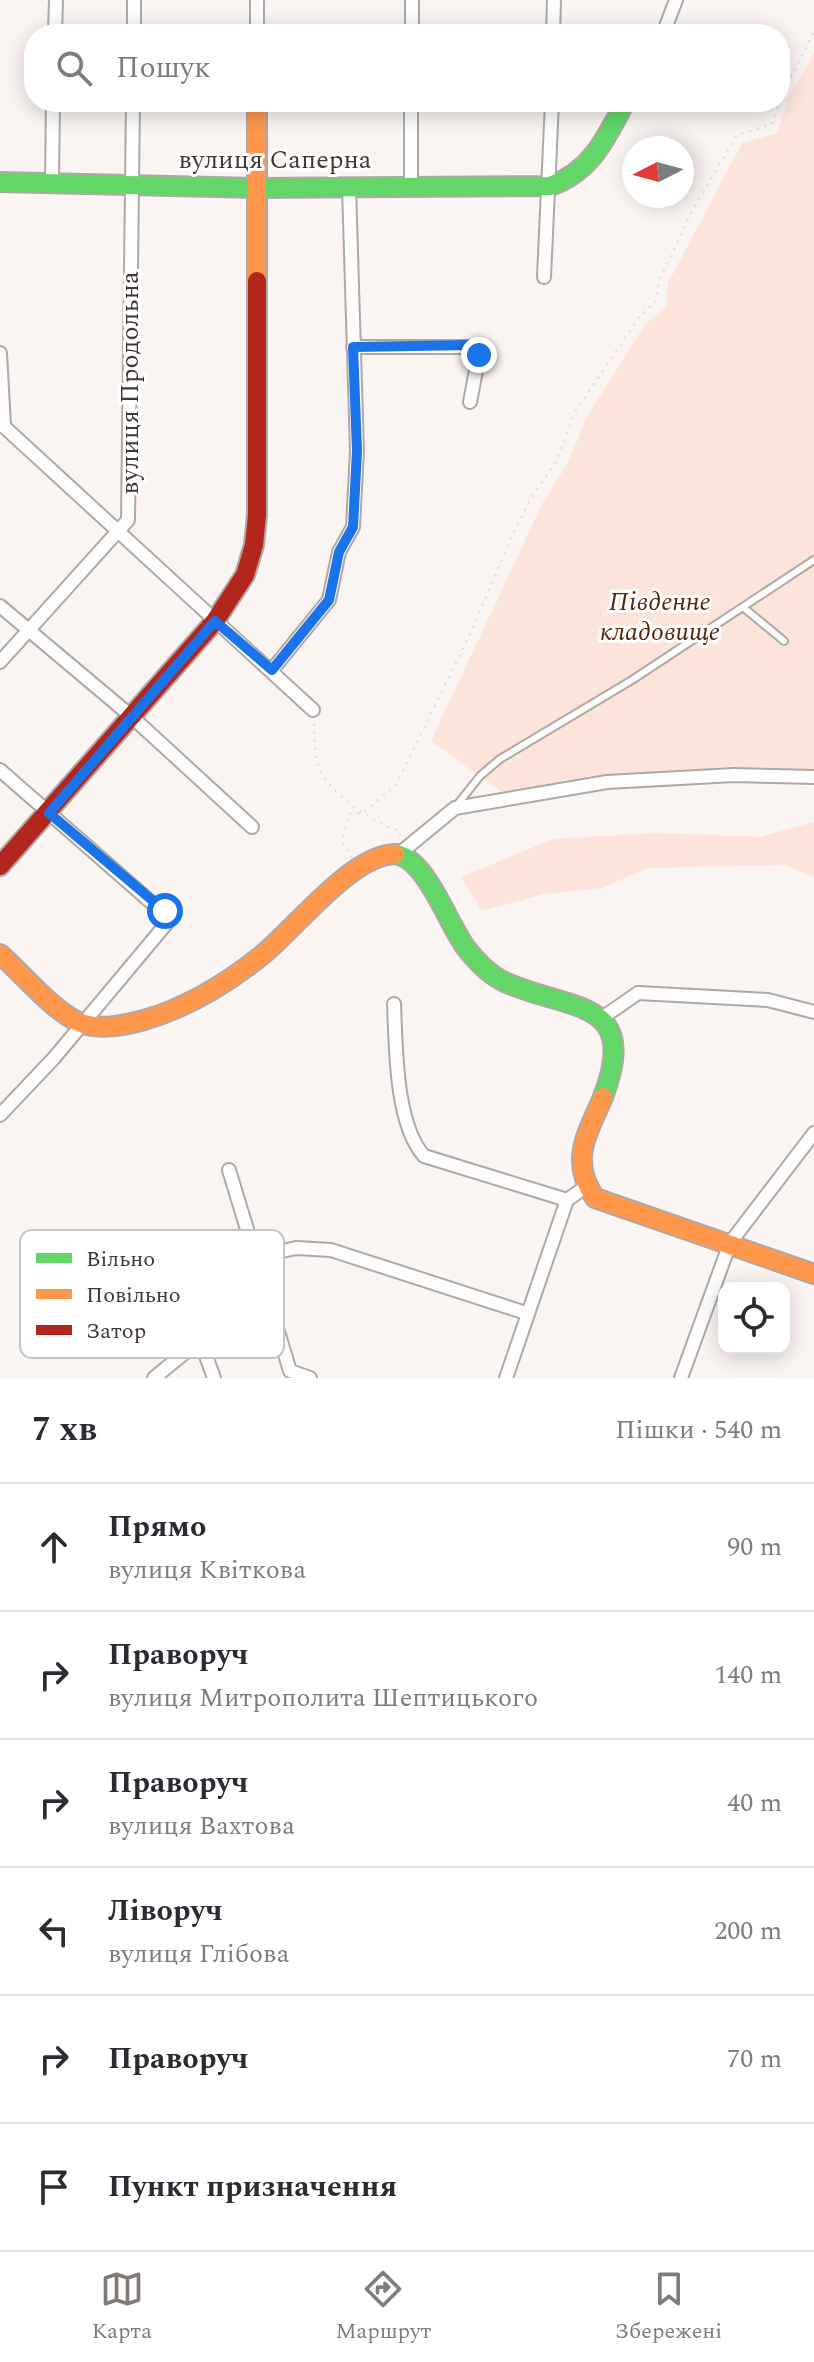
<!DOCTYPE html>
<html lang="uk">
<meta charset="utf-8">
<style>
:root{--surface:#fff;--page:#f7f7f7;--text:#2b2b33;--muted:#7c7c81;--line:#e1e1e2;--accent:#827976}
body{margin:0;font-family:Spectral,serif;background:var(--page);color:var(--text)}
.controls{position:absolute;right:24px;bottom:24px;display:grid;overflow:hidden;border-radius:16px;box-shadow:0 4px 20px #0003}
.controls button{width:72px;height:72px;display:grid;place-items:center;padding:0;border:0;border-bottom:2px solid var(--line);background:var(--surface);color:var(--text);font:40px sans-serif}
.compass{position:absolute;left:622px;top:136px;width:72px;height:72px;border-radius:50%;background:var(--surface);box-shadow:0 4px 20px #0003;rotate:264deg}
.stop{position:absolute;width:24px;height:24px;margin:-18px;border:6px solid #1a73e8;border-radius:50%;background:#fff}
.stop.end{background:#1a73e8;border-color:#fff;box-shadow:0 2px 8px #0008}
.list{margin:0;padding:0;list-style:none}
h2{display:flex;justify-content:space-between;align-items:center;height:104px;margin:0;padding:0 32px;font-size:34px}
h2 small{font-size:26px;font-weight:400;color:var(--muted)}
.list li{display:grid;grid-template-columns:52px 1fr auto;gap:24px;align-items:center;box-sizing:border-box;height:128px;padding:0 32px;border-top:2px solid var(--line)}
.list b{display:block;font-size:30px;white-space:nowrap}
.list p{margin:0;font-size:26px;white-space:nowrap;color:var(--muted)}
.list em{font-size:26px;font-style:normal;color:var(--muted)}
.icon{flex:none;width:44px;height:44px;fill:none;stroke:currentColor;stroke-width:2;stroke-linecap:round;stroke-linejoin:round}
.map{position:relative;flex:none;width:814px;height:1378px;overflow:hidden}
.search{position:absolute;background:var(--surface);box-shadow:0 4px 20px #0003;left:24px;right:24px;top:24px;height:88px;display:flex;align-items:center;gap:20px;box-sizing:border-box;padding:0 28px;border-radius:32px;color:var(--muted);font-size:30px}
.sheet{height:872px;background:var(--surface)}
nav{display:flex;justify-content:space-around;align-items:center;box-sizing:border-box;height:112px;border-top:2px solid var(--line);background:var(--surface);font-size:22px;color:var(--muted)}
nav a{display:grid;justify-items:center;gap:4px}
nav .on{color:var(--accent)}
.map>svg:first-child{display:block}
.green{fill:#fce4da}
.lines{fill:none;stroke-linecap:round;stroke-linejoin:round}
.lane-casing{stroke:#afa8a4;stroke-width:10}
.street-casing{stroke:#afa8a4;stroke-width:16}
.fast-casing{stroke:#afa8a4;stroke-width:22}
.slow-casing{stroke:#afa8a4;stroke-width:22}
.jam-casing{stroke:#afa8a4;stroke-width:22}
.path{stroke:#dedcdb;stroke-width:2;stroke-dasharray:2 6;stroke-linecap:butt}
.lane{stroke:#fefdfd;stroke-width:6}
.street{stroke:#fefdfd;stroke-width:12}
.fast{stroke:#63d668;stroke-width:18}
.slow{stroke:#ff974d;stroke-width:18}
.jam{stroke:#b3261e;stroke-width:18}
.route{stroke:#1a73e8;stroke-width:10}
.labels{text-anchor:middle;dominant-baseline:central;stroke-width:6;stroke-linejoin:round;paint-order:stroke}
.street-label{font-size:26px;fill:#413733;stroke:#fff}
.park-label{font-size:26px;font-style:italic;fill:#5a260d;stroke:#fff}
.key{fill:#fff;stroke:#c6c3c2;stroke-width:2}
.key-label{font-size:22px;fill:#413733}
</style>
<div class="map">
<svg width="814" height="1378" viewBox="0 0 814 1378">
<rect width="100%" height="100%" fill="#faf4f2"/>
<g class="green">
<path d="M814 53V769C710 767 607 769 505 794L431 741 543 502 568 463 586 418 646 323 666 308 668 283 742 143 777 133 788 99Z"/>
<polygon points="814,822 814,877 784,865 648,868 602,888 544,894 482,911 461,877 553,839 656,833 759,837"/>
</g>
<g class="lines">
<defs>
<g id="lane">
<polyline points="744,608 784,641"/>
<polyline points="457,805 480,776 500,759 632,680 814,560"/>
</g>
<g id="street">
<polyline points="55,34 56,0"/>
<polyline points="134,34 134,0"/>
<polyline points="257,34 257,0"/>
<polyline points="412,34 412,0"/>
<polyline points="553,34 554,0"/>
<polyline points="663,34 676,0"/>
<polyline points="52,182 53,102"/>
<polyline points="411,187 411,102"/>
<polyline points="544,277 552,102"/>
<polyline points="353,347 477,347 479,355 470,402"/>
<polyline points="0,353 4,426"/>
<polyline points="0,423 313,710"/>
<polyline points="0,606 131,716 252,827"/>
<polyline points="0,662 128,520 133,102"/>
<polyline points="272,670 329,600 339,552 353,527 357,451 349,187"/>
<polyline points="0,770 168,917 167,923 54,1058 0,1115"/>
<polyline points="399,854 455,808 607,782 734,775 814,777"/>
<path d="M394 1004C396 1047 395 1123 424 1156L567 1200"/>
<polyline points="602,1018 638,993 768,1000 814,1012"/>
<polyline points="229,1170 290,1371 310,1378"/>
<polyline points="256,1257 296,1248 331,1250 526,1313"/>
<polyline points="154,1378 193,1346 202,1345 214,1378"/>
<polyline points="506,1378 567,1200 584,1188"/>
<polyline points="681,1378 730,1243 814,1133"/>
</g>
<g id="fast">
<path d="M0 182 257 188 550 186C591 172 606 138 625 102"/>
<path d="M395 854C426 858 447 922 466 948 477 962 490 976 507 983 570 1011 641 998 603 1097"/>
</g>
<g id="slow">
<polyline points="257,102 257,281"/>
<path d="M0 954C22 973 57 1016 84 1024 103 1030 125 1025 144 1020 186 1008 227 983 261 956 295 929 351 855 395 854"/>
<path d="M603 1097C587 1135 569 1160 595 1198L814 1274"/>
</g>
<polyline id="jam" points="0,866 215,621 245,575 254,545 257,515 257,281"/>
</defs>
<use href="#lane" class="lane-casing"/>
<use href="#street" class="street-casing"/>
<use href="#fast" class="fast-casing"/>
<use href="#slow" class="slow-casing"/>
<use href="#jam" class="jam-casing"/>
<g class="path">
<polyline points="780,99 814,32"/>
<path d="M314 724C315 738 314 753 319 767 328 793 374 824 400 831V839"/>
<polyline points="352,858 342,841 349,814 363,813 396,785 472,630 511,538 530,500 556,462 575,412 640,316 656,301 659,281 692,211 737,135 772,124 779,102"/>
</g>
<use href="#lane" class="lane"/>
<use href="#street" class="street"/>
<use href="#fast" class="fast"/>
<use href="#slow" class="slow"/>
<use href="#jam" class="jam"/>
</g>
<g class="lines">
<polyline class="route" points="165,911 49,813 215,621 272,670 329,600 339,552 353,527 357,451 353,347 472,345 479,355"/>
</g>
<g class="labels">
<g class="street-label">
<text x="275" y="160">вулиця Саперна</text>
<text transform="translate(130 383) rotate(-90)">вулиця Продольна</text>
</g>
<g class="park-label">
<text x="660" y="602">Південне<tspan x="660" dy="30">кладовище</tspan></text>
</g>
</g>
<rect x="20" y="1230" width="264" height="128" rx="12" class="key"/>
<rect x="36" y="1253" width="36" height="10" fill="#63d668"/>
<rect x="36" y="1289" width="36" height="10" fill="#ff974d"/>
<rect x="36" y="1325" width="36" height="10" fill="#b3261e"/>
<g class="key-label">
<text x="86" y="1266">Вільно</text>
<text x="86" y="1302">Повільно</text>
<text x="86" y="1338">Затор</text>
</g>
</svg>
<div class="controls">
<button><svg class="icon" aria-label="locate" viewBox="0 0 24 24"><circle cx="12" cy="12" r="6"/><path d="M12 2v4M12 18v4M2 12h4M18 12h4"/></svg></button>
</div>
<svg class="compass" viewBox="-18 -18 36 36"><path d="M0-13l5 13h-10z" fill="#e53935"/><path d="M0 13l5-13h-10z" fill="#7c7c81"/></svg>
<div class="stop" style="left:165px;top:911px"></div>
<div class="stop end" style="left:479px;top:355px"></div>
<div class="search"><svg class="icon" aria-label="search" viewBox="0 0 24 24"><circle cx="10" cy="10" r="6"/><path d="M15 15l6 6"/></svg>Пошук</div>
</div>
<section class="sheet">
<h2>7 хв<small>Пішки · 540 m</small></h2>
<ul class="list">
<li><svg class="icon" aria-label="ahead" viewBox="0 0 24 24"><path d="M12 20V5M6 11l6-6 6 6"/></svg><div><b>Прямо</b><p>вулиця Квіткова</p></div><em>90 m</em></li>
<li><svg class="icon" aria-label="right" viewBox="0 0 24 24"><path d="M7 20v-9h11M14 6l5 5-5 5"/></svg><div><b>Праворуч</b><p>вулиця Митрополита Шептицького</p></div><em>140 m</em></li>
<li><svg class="icon" aria-label="right" viewBox="0 0 24 24"><path d="M7 20v-9h11M14 6l5 5-5 5"/></svg><div><b>Праворуч</b><p>вулиця Вахтова</p></div><em>40 m</em></li>
<li><svg class="icon" aria-label="left" viewBox="0 0 24 24"><path d="M17 20v-9H6M10 6l-5 5 5 5"/></svg><div><b>Ліворуч</b><p>вулиця Глібова</p></div><em>200 m</em></li>
<li><svg class="icon" aria-label="right" viewBox="0 0 24 24"><path d="M7 20v-9h11M14 6l5 5-5 5"/></svg><div><b>Праворуч</b></div><em>70 m</em></li>
<li><svg class="icon" aria-label="arrive" viewBox="0 0 24 24"><path d="M6 21V4h12l-3 4 3 4H6"/></svg><div><b>Пункт призначення</b></div></li>
</ul>
</section>
<nav>
<a class="on"><svg class="icon" aria-label="map" viewBox="0 0 24 24"><path d="M3 6l6-2 6 2 6-2v14l-6 2-6-2-6 2zM9 4v14M15 6v14"/></svg>Карта</a>
<a><svg class="icon" aria-label="directions" viewBox="0 0 24 24"><path d="M12 3l9 9-9 9-9-9zM9 14v-3h6M13 9l2 2-2 2"/></svg>Маршрут</a>
<a><svg class="icon" aria-label="saved" viewBox="0 0 24 24"><path d="M7 4h10v16l-5-4-5 4z"/></svg>Збережені</a>
</nav>
